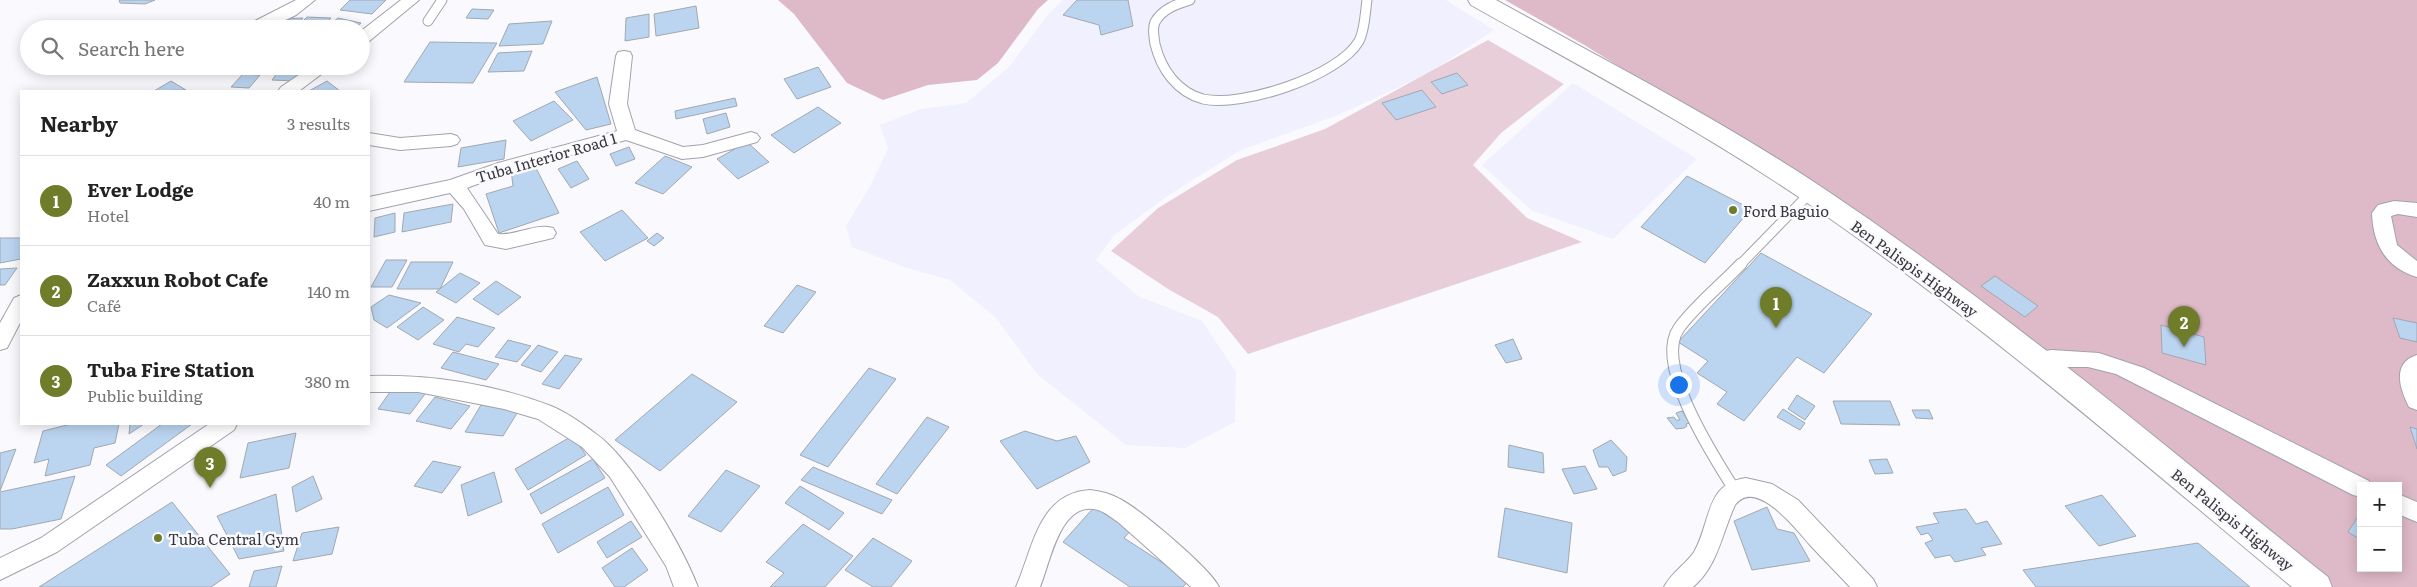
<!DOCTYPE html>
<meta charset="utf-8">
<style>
:root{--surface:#fff;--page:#f6f6f6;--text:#222;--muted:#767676;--line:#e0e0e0;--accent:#6f7c2a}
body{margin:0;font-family:Literata,serif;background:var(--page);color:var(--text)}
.controls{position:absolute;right:15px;bottom:15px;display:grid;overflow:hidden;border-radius:0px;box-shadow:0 2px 12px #0003}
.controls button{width:45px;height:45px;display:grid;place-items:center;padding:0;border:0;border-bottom:1px solid var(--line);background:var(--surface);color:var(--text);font:25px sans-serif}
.you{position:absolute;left:1678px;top:384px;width:18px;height:18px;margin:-12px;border:4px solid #fff;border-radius:50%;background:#1a73e8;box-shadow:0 0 0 8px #1a73e833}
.badge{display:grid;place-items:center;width:32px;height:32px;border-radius:50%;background:var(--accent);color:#fff;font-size:16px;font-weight:700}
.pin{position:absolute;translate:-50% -41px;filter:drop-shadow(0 1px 2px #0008)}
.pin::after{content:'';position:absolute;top:26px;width:18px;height:15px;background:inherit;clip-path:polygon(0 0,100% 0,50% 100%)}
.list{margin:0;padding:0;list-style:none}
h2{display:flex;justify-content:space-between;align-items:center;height:65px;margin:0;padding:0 20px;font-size:21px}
h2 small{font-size:16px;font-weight:400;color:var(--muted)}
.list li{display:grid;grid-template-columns:32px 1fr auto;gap:15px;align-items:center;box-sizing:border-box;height:90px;padding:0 20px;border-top:1px solid var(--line)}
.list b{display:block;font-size:19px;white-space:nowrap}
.list p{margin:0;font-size:16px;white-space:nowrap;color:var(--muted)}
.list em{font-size:16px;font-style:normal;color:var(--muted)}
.icon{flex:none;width:28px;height:28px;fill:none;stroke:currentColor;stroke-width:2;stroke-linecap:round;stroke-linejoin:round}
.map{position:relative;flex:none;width:2417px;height:587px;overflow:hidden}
.search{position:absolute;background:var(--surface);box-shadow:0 2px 12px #0003;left:20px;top:20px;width:350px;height:55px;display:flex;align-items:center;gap:12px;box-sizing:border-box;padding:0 18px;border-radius:28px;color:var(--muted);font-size:19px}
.panel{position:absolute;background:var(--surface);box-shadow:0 2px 12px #0003;left:20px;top:90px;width:350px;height:335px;border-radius:0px}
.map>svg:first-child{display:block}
.built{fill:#f0f0fe}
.green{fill:#e8ced9}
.forest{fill:#deb9c8;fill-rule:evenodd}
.building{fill:#bbd4f0;stroke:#a1a8af}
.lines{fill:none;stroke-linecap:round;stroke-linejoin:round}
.lane-far1-casing{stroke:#a2a2ab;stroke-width:11}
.lane-casing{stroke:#a2a2ab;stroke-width:13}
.street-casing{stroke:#a2a2ab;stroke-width:2}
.primary-casing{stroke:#a2a2ab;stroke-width:2}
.lane-far1{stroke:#fff;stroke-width:9}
.lane{stroke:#fff;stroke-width:11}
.street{fill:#fff;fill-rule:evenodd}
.primary{fill:#fff;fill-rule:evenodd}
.poi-dot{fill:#6f7c2a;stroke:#fafafe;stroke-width:2}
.labels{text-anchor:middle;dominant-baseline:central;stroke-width:5;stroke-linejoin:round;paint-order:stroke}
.street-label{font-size:15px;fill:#38383c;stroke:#fafafe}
.poi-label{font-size:15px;fill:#38383c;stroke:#fafafe;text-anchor:start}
</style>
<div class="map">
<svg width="2417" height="587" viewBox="0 0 2417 587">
<rect width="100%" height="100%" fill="#fafafe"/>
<g class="built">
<polygon points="1063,0 1446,0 1494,30 1428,74 1338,115 1241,150 1172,193 1114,235 1096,260 1138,296 1202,321 1236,372 1235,422 1185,448 1126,445 1037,374 996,318 950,280 907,268 852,247 846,226 869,188 888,149 880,125 921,109 966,103 1010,66 1049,13"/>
<polygon points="1573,83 1697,159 1613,239 1531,210 1482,165"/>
</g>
<polygon class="green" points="1488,40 1564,84 1501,133 1473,165 1527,218 1582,242 1248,354 1218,317 1168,289 1111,251 1158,208 1237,160 1325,129"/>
<g class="forest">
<polygon points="778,0 1048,0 1038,9 998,63 977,80 928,85 883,100 847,83 794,14"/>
<path d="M1505 0H2417V587H2330L1678 103 1586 46ZM2361 486H2398V568H2361Z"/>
</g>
<g class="building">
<polygon points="119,0 155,0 145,4 120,3"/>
<polygon points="350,0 386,0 372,14 340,10"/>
<polygon points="1077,0 1128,0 1133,26 1101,35 1099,25 1063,15"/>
<polygon points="696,6 699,28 656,36 654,14"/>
<polygon points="472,9 494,10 488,19 466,18"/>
<polygon points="649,14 649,37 625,41 626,18"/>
<polygon points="307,17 331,18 320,29 295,29"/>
<polygon points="303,18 293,29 271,29 282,19"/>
<polygon points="338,18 361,23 354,29 325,29"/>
<polygon points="552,21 543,44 499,46 509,24"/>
<polygon points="430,42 497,43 473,83 404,82"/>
<polygon points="532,51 524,71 488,72 498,53"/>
<polygon points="239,66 261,66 259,72 234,74"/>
<polygon points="282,66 305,66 294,81 272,80"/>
<polygon points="818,67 831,87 797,99 784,79"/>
<polygon points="1457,73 1468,85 1442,94 1431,82"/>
<polygon points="243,74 260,75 249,88 231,87"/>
<polygon points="597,77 611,124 586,130 555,92"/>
<polygon points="171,81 186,90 154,91"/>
<polygon points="327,81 340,91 309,91"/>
<polygon points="1422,90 1436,107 1396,120 1382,103"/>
<polygon points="735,98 737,106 676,119 675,111"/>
<polygon points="554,101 573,120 531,141 513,121"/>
<polygon points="818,107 841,123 794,153 771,135"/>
<polygon points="726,113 730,127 707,134 703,119"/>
<polygon points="506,140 504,159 458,167 461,148"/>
<polygon points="747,142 769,162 738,179 717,159"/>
<polygon points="629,147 635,159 616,166 610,154"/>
<polygon points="665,156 692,167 663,194 635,183"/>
<polygon points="577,161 589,179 571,188 558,169"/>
<polygon points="534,164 559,213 499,233 486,194 513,186 511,170"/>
<polygon points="1687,176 1751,209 1705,263 1641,227"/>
<polygon points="453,204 451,222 402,232 404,213"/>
<polygon points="622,210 648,238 605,261 580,232"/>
<polygon points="395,213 395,232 374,237 375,218"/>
<polygon points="657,233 664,238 654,246 647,241"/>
<polygon points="0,238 21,238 21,259 0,263"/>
<polygon points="1761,253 1872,314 1824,373 1797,357 1744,421 1717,404 1727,392 1697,373 1708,361 1678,342"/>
<polygon points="386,260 407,260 392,287 371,287"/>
<polygon points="411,262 453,262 440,289 397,289"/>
<polygon points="17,268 5,285 0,285 0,269"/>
<polygon points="460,273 480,283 456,303 436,292"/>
<polygon points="1995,276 2038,306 2025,317 1981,286"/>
<polygon points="496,281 521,297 498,315 473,299"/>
<polygon points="797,285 816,292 783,333 764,326"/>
<polygon points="389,295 421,303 387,328 374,320 371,307"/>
<polygon points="423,307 444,320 418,340 397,327"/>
<polygon points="457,317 495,328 478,347 466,344 459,352 433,344"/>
<polygon points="2393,318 2417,323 2417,342 2400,338"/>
<polygon points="2161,325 2204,337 2206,365 2162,353"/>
<polygon points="1513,339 1522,359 1506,363 1495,345"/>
<polygon points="508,340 531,346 517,362 495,357"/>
<polygon points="538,345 558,352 541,372 521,365"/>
<polygon points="453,352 499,364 486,380 441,368"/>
<polygon points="565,355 582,359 559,389 542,384"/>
<polygon points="869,368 896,379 828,467 800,455"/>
<polygon points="692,374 737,402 660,471 615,440"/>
<polygon points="395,385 428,390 410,414 378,409"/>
<polygon points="1797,395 1815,406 1805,420 1788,409"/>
<polygon points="435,397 470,406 451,429 416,421"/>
<polygon points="1833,401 1890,401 1900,425 1841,424"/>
<polygon points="481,405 519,410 503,436 465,432"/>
<polygon points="1783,409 1805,423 1800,430 1777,417"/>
<polygon points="1912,410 1929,410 1933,419 1916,418"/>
<polygon points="1682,411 1690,423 1686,424 1687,426 1684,428 1676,429 1667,418 1674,417 1676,420 1680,420 1676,413"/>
<polygon points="927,417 949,427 897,494 876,484"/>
<polygon points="71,424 119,424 115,443 94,448 90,465 45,476 49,459 34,463 43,431"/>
<polygon points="130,424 144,424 129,434"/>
<polygon points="162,424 192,424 121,476 106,465"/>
<polygon points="2410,427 2417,429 2417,449"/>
<polygon points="1025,431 1057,441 1076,436 1090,462 1037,489 1000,441"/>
<polygon points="296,433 289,468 240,478 248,443"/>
<polygon points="572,436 586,455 528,490 515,469"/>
<polygon points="1611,440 1627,457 1626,471 1613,476 1608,467 1599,467 1593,450"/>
<polygon points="1509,445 1543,453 1544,473 1508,467"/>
<polygon points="16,449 0,491 0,453"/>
<polygon points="593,459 605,478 541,514 530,494"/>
<polygon points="1887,459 1893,473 1875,474 1869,460"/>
<polygon points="433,461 461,467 442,493 414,486"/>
<polygon points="1585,466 1597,489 1574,494 1562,469"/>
<polygon points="813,467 892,500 882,514 801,480"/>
<polygon points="726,470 760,486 721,532 688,516"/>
<polygon points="494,472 502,502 468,516 461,485"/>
<polygon points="75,476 61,519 12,529 0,529 0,492"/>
<polygon points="313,476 322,499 296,512 292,487"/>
<polygon points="800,486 844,513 829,530 785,503"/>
<polygon points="608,487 624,515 558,553 542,524"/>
<polygon points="276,494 284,551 239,559 217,516"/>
<polygon points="2102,495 2136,536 2099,546 2065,506"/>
<polygon points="172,502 230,574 211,587 39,587"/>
<polygon points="1096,505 1132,529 1124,538 1189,580 1183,587 1130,587 1063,542"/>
<polygon points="1767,507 1777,529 1794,533 1810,561 1752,570 1734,521"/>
<polygon points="1505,508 1572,523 1567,573 1498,557"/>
<polygon points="1966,509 1976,524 1987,521 2002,544 1981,548 1986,555 1955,562 1950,555 1935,558 1925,543 1933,540 1928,533 1921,535 1916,527 1939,523 1933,513"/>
<polygon points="2357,518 2361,520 2361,540 2348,532"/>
<polygon points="631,521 642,537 607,558 597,542"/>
<polygon points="803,524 853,556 825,587 770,587 784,573 766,562"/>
<polygon points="339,527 332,554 293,561 302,533"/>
<polygon points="873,538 912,561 891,587 873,587 845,570"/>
<polygon points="2198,543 2250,587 2036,587 2023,570"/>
<polygon points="632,548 648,570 624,587 615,587 602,568"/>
<polygon points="282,566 276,587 249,587 254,571"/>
</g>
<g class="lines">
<defs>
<g id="lane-far1">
<path d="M1190 0C1177 4 1162 9 1155 22 1152 29 1154 37 1155 44 1161 69 1177 92 1203 99 1241 108 1339 76 1359 41 1365 30 1365 13 1367 0"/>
<polyline points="428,21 442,0"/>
<polyline points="1739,266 1811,192"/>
</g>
<path id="lane" d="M1734 489C1714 457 1653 364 1679 328 1694 307 1722 284 1741 264"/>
<g id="street">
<polygon points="296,0 315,0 296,15 267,29 245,29 247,25"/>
<polygon points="401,0 419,0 367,43 361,44 361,31"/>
<path d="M624 51 630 52 632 56 627 104 635 130 683 147 703 145 751 132 757 134 760 138 757 142 703 157 682 159 626 140 509 172 467 188 498 234C516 236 535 223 553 228L556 233 553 238 506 249 485 245 464 209 450 193 369 211V197L450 180 498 163 617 131 609 104 616 56 618 52Z"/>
<polygon points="312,66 332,66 299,91 278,91 281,87"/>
<polygon points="369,133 400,138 451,134 457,136 460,140 457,144 451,146 400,150 369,145"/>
<path d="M2394 201 2417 203V217L2398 214 2391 216 2397 245 2417 261V277C2386 268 2373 244 2372 213L2378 205Z"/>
<polygon points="21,295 21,321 7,348 0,350 0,323 14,298"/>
<polygon points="2052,350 2099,353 2144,368 2369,481 2371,486 2361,486 2361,497 2353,495 2116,374 2088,367 2037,367 2030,365 2027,359 2030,353"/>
<path d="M2417 355V410L2409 407C2400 389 2391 363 2417 355Z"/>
<path d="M369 376C429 374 494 384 551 406 566 412 583 424 596 434 631 458 682 546 698 587H674L666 566 610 477 582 447 538 419 504 409 418 392H369Z"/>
<polygon points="209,424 237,424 234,430 57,552 0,580 0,558 41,538"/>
<path d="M1746 478 1772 484 1798 500 1873 579 1877 587H1850C1837 573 1823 559 1810 545 1796 529 1756 477 1735 505 1722 533 1718 566 1693 587H1664C1671 573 1685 565 1694 552 1711 523 1705 483 1746 478Z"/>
<path d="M1090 490C1101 491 1111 494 1120 499 1141 510 1210 568 1219 587H1191L1118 522C1112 518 1105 512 1098 510 1060 499 1050 564 1040 587H1016C1033 549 1038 493 1090 490Z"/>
<polygon points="2398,494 2417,502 2417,522 2398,514"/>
</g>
<path id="primary" d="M1468 0H1496C1606 61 1718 118 1823 188 2000 306 2162 444 2328 577L2332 587H2292C2132 454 1975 317 1803 200 1697 128 1583 68 1471 5Z"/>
</defs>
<use href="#lane-far1" class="lane-far1-casing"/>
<use href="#lane" class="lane-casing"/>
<use href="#street" class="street-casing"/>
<use href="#primary" class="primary-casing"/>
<use href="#lane-far1" class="lane-far1"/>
<use href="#lane" class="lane"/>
<use href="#street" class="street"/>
<use href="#primary" class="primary"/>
</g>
<g class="poi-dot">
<circle cx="1733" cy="210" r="5"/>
<circle cx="158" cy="538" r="5"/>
</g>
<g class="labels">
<g class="street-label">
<text transform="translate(546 157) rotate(-16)">Tuba Interior Road 1</text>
<text transform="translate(1915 268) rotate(36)">Ben Palispis Highway</text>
<text transform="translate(2233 519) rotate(39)">Ben Palispis Highway</text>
</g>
<g class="poi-label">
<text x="1743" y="210">Ford Baguio</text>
<text x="168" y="538">Tuba Central Gym</text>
</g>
</g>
</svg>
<div class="controls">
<button>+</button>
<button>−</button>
</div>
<div class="you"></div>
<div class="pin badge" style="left:1776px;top:328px">1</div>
<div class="pin badge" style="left:2184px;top:347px">2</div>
<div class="pin badge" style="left:210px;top:488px">3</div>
<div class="search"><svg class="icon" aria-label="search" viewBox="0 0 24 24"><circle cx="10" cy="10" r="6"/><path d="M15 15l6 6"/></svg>Search here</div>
<section class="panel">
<h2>Nearby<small>3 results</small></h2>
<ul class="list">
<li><span class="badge">1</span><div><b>Ever Lodge</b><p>Hotel</p></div><em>40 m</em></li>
<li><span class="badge">2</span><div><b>Zaxxun Robot Cafe</b><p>Café</p></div><em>140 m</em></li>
<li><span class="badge">3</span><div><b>Tuba Fire Station</b><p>Public building</p></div><em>380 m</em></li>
</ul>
</section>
</div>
